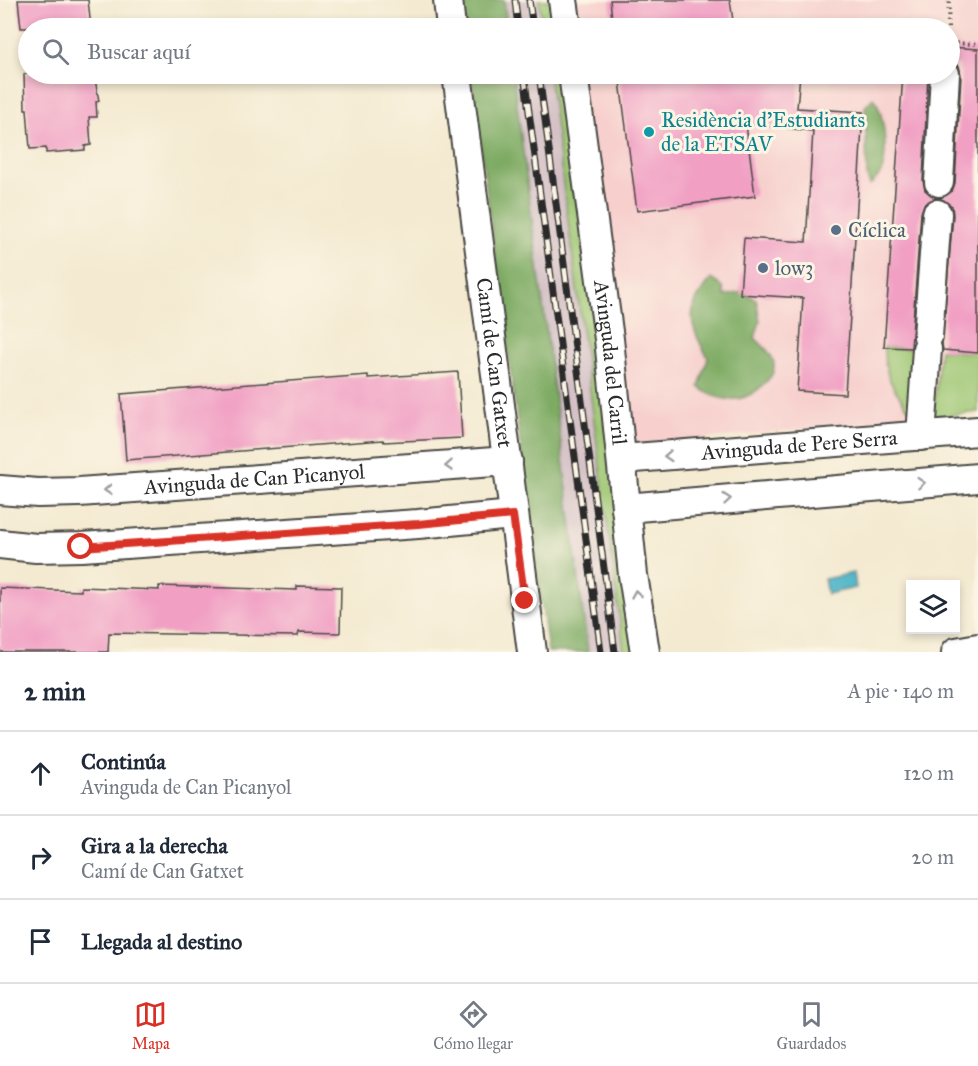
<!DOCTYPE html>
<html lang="es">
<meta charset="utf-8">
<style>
:root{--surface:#fff;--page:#f6f6f7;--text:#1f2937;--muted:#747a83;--line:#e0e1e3;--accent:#d93025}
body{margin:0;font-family:"IM FELL Great Primer",serif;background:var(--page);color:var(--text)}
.controls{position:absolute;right:18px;bottom:18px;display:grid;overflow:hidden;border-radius:0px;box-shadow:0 3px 9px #0003}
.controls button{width:54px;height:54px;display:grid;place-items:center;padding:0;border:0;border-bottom:2px solid var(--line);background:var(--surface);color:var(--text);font:30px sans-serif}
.stop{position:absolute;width:18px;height:18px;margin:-14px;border:4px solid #d93025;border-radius:50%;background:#fff}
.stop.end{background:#d93025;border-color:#fff;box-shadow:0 2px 6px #0008}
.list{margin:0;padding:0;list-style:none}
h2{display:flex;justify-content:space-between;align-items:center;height:78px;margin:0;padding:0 24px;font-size:26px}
h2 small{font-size:20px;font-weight:400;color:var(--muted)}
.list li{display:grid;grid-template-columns:39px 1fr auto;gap:18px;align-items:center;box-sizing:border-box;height:84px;padding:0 24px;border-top:2px solid var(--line)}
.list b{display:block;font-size:22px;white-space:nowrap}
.list p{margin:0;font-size:20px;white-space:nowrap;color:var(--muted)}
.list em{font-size:20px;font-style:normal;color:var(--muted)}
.icon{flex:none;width:33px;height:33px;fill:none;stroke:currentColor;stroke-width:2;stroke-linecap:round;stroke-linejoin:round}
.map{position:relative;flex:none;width:978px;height:652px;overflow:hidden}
.search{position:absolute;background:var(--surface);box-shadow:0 3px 9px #0003;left:18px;right:18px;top:18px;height:66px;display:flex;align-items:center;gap:15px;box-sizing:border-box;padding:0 21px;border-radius:33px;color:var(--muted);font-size:22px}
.sheet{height:330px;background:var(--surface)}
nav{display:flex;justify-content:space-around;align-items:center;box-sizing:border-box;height:84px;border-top:2px solid var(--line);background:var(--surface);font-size:16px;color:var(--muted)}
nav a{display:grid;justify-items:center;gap:3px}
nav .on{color:var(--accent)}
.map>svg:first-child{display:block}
.built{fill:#f7d0ce}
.industrial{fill:#d2bec4}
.green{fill:#9dc672;stroke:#64784e;stroke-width:1.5}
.forest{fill:#7eab64;stroke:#546b48;stroke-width:1.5}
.water{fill:#48b2c6;stroke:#3a6e78;stroke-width:1.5}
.building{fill:#f1a0c4}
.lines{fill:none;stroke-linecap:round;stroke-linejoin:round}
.minor-casing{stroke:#494844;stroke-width:32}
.path{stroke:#494844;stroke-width:4;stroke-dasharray:1.5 4.5;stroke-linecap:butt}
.minor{stroke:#fff;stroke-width:28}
.rail-casing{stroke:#2b2b2b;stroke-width:7}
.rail{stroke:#fcf5e5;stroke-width:4.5;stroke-dasharray:14;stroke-linecap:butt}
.oneway{stroke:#a0a0a0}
.route{stroke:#d93025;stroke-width:8}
.culture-dot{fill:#0f9aa8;stroke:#fcf5e5;stroke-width:2}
.service-dot{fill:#5c6f8a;stroke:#fcf5e5;stroke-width:2}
.labels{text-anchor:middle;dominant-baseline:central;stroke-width:6;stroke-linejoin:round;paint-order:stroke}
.culture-label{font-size:21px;fill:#0d838f;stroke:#fcf5e5;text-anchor:start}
.service-label{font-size:21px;fill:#4e5e75;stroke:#fcf5e5;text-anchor:start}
.street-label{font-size:21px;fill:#2b2b2b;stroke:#fcf5e5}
</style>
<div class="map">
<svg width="978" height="652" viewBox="0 0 978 652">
<rect width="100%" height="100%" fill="#fcf5e5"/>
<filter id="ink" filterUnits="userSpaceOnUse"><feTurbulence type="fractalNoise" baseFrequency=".0167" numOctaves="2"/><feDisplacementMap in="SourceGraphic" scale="12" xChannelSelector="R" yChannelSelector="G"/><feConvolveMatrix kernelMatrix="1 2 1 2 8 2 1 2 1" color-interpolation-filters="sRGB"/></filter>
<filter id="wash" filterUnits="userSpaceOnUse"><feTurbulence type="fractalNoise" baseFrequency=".008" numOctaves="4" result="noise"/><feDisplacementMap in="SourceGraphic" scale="24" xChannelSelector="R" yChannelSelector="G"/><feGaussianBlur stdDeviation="1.35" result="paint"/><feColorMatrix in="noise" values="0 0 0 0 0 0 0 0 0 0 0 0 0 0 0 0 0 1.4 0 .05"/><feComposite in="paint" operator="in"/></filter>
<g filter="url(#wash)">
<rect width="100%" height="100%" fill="#f4ead1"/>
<polygon class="built" points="563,0 978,0 978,412 641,445 617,419 573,74 950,74 950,28 567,28"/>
<g class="industrial">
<polygon points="504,0 539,0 543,28 507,28"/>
<polygon points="513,74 549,74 624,652 588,652"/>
</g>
<g class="green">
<polygon points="539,0 554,0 557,28 543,28"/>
<polygon points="549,74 562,74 635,652 624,652"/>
<path d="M884 347 917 349 911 412C893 388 884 377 884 347Z"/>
<polygon points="940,350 978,353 978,412 933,417"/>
</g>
<g class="forest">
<polygon points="461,0 504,0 507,28 465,28"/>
<polygon points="471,74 513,74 588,652 548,652"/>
<path d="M873 98C885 111 889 159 880 174 878 178 873 182 870 185L867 176 865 107Z"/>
<path d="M711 279 723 287 725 296 741 292 756 299 760 321 755 338C762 345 773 354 774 364 775 373 770 378 764 384 745 404 720 404 699 387L708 358C689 323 684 311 711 279Z"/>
</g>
<polygon class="water" points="854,573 856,588 827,594 824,579"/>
<g id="blocks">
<g class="building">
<polygon points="18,0 88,0 91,28 21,28"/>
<polygon points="610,0 730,0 734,28 613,28"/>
<polygon points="950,47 978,49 978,353 943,350 942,344 953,215 952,206 940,198 952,191 955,183 961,75 959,66 950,59"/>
<polygon points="24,74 94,74 99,101 96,102 97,117 89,117 91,145 85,146 85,150 46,153 46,148 30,149 27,109 25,109"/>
<polygon points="619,74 800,74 797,108 863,112 845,394 797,391 803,298 740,294 744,238 806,242 813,131 746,124 755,196 637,211"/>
<polygon points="903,74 928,74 923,181 925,190 936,198 924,204 921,213 911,348 884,347"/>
<polygon points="458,372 462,438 384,442 383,440 126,460 121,394 368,375 368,378"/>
<polygon points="159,586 297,590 297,586 341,587 340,633 299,632 298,636 109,633 108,652 0,652 0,588 81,591 81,587 159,590"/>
</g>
</g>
</g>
<g filter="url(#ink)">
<use href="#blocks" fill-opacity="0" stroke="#494844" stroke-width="1.5"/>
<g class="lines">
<defs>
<g id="minor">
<polyline points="448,0 451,28"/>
<polyline points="563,0 567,28"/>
<path id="s1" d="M457 74 532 652"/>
<path id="s2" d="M573 74 609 339 633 575 645 652"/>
<polyline points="939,182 945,74"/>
<polyline points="928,336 937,214"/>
<polyline points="921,436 927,349"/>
<path id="s3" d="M622 459 978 431"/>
<path id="s4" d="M0 490 38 493 79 492 508 461"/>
<polyline points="626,508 978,478"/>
<polyline points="0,544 36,548 82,547 418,524 513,515"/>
<polyline points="956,652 978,648"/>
</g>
</defs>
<use href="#minor" class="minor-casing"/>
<g class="path">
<polyline points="948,28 949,0"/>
<polyline points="950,43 978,44"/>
</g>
<use href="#minor" class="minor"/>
<defs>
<g id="rail">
<polyline points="515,0 518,28"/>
<polyline points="529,0 533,28"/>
<polyline points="524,74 601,652"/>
<polyline points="539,74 615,652"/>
</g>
</defs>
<use href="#rail" class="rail-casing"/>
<use href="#rail" class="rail"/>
</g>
<defs><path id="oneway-chevron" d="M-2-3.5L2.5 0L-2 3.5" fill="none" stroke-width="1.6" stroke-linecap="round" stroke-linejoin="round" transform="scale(1.5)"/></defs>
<g class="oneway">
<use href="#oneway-chevron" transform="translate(668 456) rotate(176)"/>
<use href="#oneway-chevron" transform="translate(449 466) rotate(176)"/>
<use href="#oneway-chevron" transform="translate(921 483) rotate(-5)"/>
<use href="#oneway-chevron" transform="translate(108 490) rotate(176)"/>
<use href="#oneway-chevron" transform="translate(727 499) rotate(-5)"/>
<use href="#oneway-chevron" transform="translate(636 594) rotate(-99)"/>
</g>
</g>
<g class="lines" filter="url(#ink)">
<polyline class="route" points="81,547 418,524 513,515 525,601"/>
</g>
<circle class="culture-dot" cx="649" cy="132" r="6"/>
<g class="service-dot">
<circle cx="836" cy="230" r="6"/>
<circle cx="763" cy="268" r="6"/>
</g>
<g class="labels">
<g class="culture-label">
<text x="661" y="120">Residència d'Estudiants<tspan x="661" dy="24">de la ETSAV</tspan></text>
</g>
<g class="service-label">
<text x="848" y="230">Cíclica</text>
<text x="775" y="268">low3</text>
</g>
<g class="street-label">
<text stroke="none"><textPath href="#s1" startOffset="291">Camí de Can Gatxet</textPath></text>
<text stroke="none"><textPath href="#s2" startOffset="291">Avinguda del Carril</textPath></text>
<text stroke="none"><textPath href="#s3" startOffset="178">Avinguda de Pere Serra</textPath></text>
<text stroke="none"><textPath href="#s4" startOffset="255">Avinguda de Can Picanyol</textPath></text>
</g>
</g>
</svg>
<div class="controls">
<button><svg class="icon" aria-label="layers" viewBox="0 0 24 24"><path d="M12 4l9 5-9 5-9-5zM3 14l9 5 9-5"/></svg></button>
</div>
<div class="stop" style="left:81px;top:547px"></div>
<div class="stop end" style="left:525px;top:601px"></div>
<div class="search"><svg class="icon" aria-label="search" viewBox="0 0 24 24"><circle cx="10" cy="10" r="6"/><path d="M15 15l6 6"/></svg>Buscar aquí</div>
</div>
<section class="sheet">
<h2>2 min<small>A pie · 140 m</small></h2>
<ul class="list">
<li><svg class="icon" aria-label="ahead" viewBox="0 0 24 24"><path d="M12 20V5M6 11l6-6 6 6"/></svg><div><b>Continúa</b><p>Avinguda de Can Picanyol</p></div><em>120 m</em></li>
<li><svg class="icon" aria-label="right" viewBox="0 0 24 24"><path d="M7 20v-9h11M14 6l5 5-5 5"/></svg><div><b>Gira a la derecha</b><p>Camí de Can Gatxet</p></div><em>20 m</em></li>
<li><svg class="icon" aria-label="arrive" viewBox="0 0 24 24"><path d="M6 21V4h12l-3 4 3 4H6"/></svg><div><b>Llegada al destino</b></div></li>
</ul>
</section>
<nav>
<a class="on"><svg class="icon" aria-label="map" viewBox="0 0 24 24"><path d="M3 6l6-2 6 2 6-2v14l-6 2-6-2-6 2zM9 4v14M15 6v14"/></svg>Mapa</a>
<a><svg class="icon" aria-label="directions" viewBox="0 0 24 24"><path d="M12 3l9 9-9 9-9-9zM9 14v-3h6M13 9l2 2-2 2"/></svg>Cómo llegar</a>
<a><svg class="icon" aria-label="saved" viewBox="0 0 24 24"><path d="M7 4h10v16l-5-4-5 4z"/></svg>Guardados</a>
</nav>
